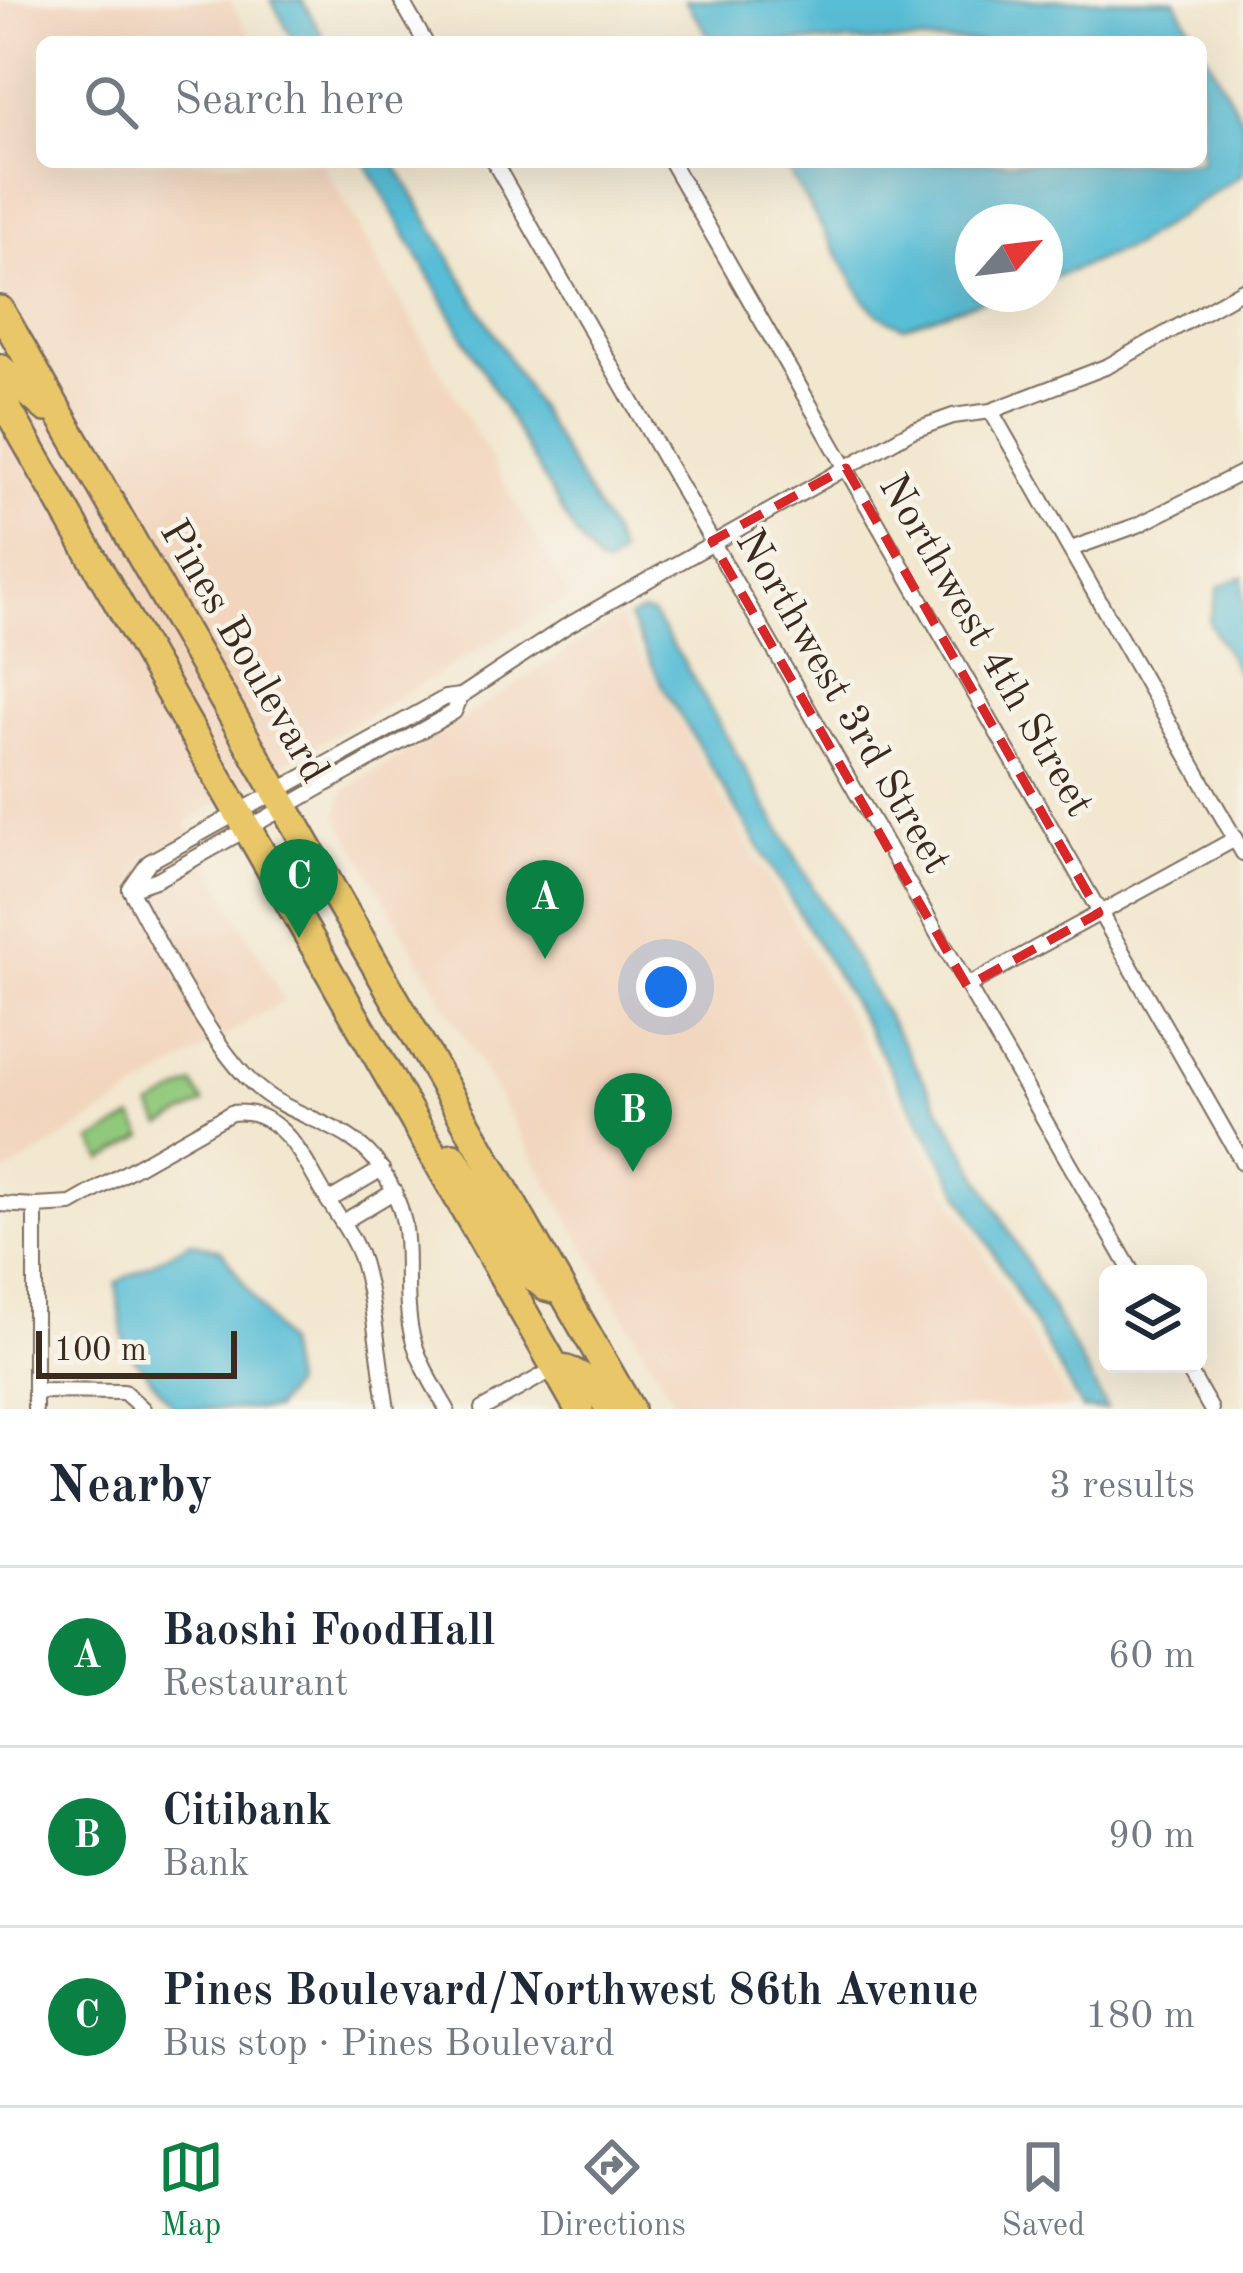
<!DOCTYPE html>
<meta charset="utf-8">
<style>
:root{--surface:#fff;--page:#f2f2f3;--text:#1f2937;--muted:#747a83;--line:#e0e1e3;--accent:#0b8043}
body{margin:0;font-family:"Old Standard TT",serif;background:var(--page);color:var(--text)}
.controls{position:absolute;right:36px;bottom:36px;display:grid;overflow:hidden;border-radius:18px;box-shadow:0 12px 48px #0002}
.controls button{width:108px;height:108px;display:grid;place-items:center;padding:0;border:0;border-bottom:3px solid var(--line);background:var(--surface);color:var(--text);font:60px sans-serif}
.compass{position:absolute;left:955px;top:204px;width:108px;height:108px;border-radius:50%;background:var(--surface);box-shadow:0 12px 48px #0002;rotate:62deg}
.scale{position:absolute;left:36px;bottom:30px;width:201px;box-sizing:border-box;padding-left:12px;border:6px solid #3b2a1e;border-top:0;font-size:33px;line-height:42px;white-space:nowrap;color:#3b2a1e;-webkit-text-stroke:9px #f7f3e8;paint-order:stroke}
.you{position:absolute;left:666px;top:987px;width:42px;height:42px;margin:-30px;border:9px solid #fff;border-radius:50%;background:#1a73e8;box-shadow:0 0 0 18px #1a73e833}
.badge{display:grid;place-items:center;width:78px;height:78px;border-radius:50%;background:var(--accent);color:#fff;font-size:39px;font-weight:700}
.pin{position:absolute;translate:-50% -99px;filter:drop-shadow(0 3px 6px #0008)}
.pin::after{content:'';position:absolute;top:63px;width:42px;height:36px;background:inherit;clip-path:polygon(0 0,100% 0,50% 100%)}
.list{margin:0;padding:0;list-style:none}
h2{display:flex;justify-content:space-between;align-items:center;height:156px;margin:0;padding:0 48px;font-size:51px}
h2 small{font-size:39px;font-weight:400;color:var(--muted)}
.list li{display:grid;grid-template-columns:78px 1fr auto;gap:36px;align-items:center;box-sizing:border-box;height:180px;padding:0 48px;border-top:3px solid var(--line)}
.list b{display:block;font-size:45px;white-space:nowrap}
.list p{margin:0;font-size:39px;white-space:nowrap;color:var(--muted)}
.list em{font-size:39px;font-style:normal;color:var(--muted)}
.icon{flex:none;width:66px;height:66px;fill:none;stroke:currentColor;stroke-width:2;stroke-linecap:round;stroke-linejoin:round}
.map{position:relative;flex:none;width:1243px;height:1409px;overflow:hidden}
.search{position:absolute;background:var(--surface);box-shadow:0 12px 48px #0002;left:36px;right:36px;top:36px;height:132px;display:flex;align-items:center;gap:30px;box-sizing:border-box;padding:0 42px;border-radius:18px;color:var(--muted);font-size:45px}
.sheet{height:696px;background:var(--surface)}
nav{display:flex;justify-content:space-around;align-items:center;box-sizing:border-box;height:168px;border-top:3px solid var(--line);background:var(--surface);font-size:33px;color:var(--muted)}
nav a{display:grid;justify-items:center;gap:6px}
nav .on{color:var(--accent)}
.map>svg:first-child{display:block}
.built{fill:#f2d5bd}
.green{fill:#90c97c;stroke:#667a4d;stroke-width:3}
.water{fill:#58bdd6;stroke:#4a747a;stroke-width:3}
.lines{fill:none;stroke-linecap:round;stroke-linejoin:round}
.street-casing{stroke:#7b6c5c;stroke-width:18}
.highway-casing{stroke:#7b6c5c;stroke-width:32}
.street{stroke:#fff;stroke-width:14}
.highway{stroke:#e9c769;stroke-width:27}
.marked{fill:none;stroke:#d62828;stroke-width:9;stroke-dasharray:24 15;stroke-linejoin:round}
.labels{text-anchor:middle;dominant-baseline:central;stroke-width:9;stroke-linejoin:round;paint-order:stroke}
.street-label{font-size:42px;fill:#3b2a1e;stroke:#f7f3e8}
</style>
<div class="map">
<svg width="1243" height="1409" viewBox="0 0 1243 1409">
<rect width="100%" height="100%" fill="#f7f3e8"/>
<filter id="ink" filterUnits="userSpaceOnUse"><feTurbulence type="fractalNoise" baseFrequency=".00833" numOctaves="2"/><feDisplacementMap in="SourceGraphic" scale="24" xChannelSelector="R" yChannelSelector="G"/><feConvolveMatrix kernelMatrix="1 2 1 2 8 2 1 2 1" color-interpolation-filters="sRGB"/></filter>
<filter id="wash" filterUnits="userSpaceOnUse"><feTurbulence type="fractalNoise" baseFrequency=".004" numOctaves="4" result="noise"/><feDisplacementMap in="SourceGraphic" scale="48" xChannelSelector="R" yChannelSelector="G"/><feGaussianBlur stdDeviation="2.7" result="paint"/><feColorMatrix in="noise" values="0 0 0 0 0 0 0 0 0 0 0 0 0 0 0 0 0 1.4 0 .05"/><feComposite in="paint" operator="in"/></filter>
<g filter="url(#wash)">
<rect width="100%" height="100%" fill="#f2e7cf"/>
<g class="built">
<polygon points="0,0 230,0 254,42 42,42 42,162 322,162 569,597 185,822 284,1000 0,1177"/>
<polygon points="619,617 1073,1409 678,1409 337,816 344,790 455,724"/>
</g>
<g class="green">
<polygon points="193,1084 204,1103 162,1126 151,1107"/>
<polygon points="133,1118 144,1137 103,1160 92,1141"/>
</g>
<g class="water">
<polygon points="271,0 302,0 326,42 295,42"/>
<polygon points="685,0 1175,0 1199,42 713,42"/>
<polygon points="1201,46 1243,121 1243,174 1131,247 1045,281 1045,222 973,222 973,294 1002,294 903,327 878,314 864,299 783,162 1201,162"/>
<polygon points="365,162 394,162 611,533 620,555 607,567 598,564 575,534"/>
<polygon points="1243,576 1243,681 1209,622 1219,587"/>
<path d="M642 612 652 614 683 661 984 1185C1024 1260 1067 1333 1107 1409H1082L847 993 662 685 629 618Z"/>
<polygon points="191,1242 221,1250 285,1344 292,1385 274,1409 175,1409 125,1346 116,1283"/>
</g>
</g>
<g filter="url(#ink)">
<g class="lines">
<defs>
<g id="street">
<polyline points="401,0 425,42"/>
<polyline points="494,162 1133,1274"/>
<polyline points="671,162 1243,1163"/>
<polyline points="991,411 1243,853"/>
<polyline points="1071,549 1138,525 1243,472"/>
<polyline points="130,889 149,862 445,698 461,696 565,627 911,431 953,416 991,411 1108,366 1243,290"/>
<path d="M130 889C158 942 215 1054 259 1089 298 1121 351 1123 380 1167 421 1230 400 1260 410 1326 415 1356 432 1383 447 1409"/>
<polyline points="130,889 158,879 454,712 461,696"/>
<polyline points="967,986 1235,839"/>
<polyline points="328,1201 382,1169"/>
<polyline points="0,1204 35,1206"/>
<polyline points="343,1222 395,1191"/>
<polyline points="1185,1364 1211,1409"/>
<polyline points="36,1391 124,1392 143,1409"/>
<path d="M35 1409V1206L71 1204 231 1113C285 1106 306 1166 329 1202 343 1224 358 1244 364 1269 376 1314 379 1363 387 1409"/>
<polyline points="482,1409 556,1368"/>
</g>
<g id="highway">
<polyline points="0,310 630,1409"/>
<polyline points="0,368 46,408"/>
<polyline points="0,396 579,1409"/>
<polyline points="453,1157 529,1273 546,1287 562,1291"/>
<path d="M556 1368C582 1371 597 1388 610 1409"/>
</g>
</defs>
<use href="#street" class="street-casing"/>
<use href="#highway" class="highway-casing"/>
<use href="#street" class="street"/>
<use href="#highway" class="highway"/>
</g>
</g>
<path class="marked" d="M846 468 1099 913 967 986 712 541Z"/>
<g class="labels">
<g class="street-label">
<text transform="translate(985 646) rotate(60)">Northwest 4th Street</text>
<text transform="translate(243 652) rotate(60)">Pines Boulevard</text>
<text transform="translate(842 702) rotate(60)">Northwest 3rd Street</text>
</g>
</g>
</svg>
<div class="controls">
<button><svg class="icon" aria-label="layers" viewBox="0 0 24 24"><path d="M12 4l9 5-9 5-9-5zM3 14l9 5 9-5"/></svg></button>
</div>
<svg class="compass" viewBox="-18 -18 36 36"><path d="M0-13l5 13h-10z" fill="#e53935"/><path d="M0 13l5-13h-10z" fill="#747a83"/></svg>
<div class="scale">100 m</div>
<div class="you"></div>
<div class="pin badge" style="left:545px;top:959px">A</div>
<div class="pin badge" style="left:633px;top:1172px">B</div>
<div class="pin badge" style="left:299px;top:938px">C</div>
<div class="search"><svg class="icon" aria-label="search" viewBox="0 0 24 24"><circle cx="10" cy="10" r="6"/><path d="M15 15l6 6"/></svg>Search here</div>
</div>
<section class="sheet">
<h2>Nearby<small>3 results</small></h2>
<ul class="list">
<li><span class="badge">A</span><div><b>Baoshi FoodHall</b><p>Restaurant</p></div><em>60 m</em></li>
<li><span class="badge">B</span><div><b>Citibank</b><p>Bank</p></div><em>90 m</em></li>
<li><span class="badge">C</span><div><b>Pines Boulevard/Northwest 86th Avenue</b><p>Bus stop · Pines Boulevard</p></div><em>180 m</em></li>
</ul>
</section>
<nav>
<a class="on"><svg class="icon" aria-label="map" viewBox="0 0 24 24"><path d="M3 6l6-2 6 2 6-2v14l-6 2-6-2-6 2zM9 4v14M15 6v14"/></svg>Map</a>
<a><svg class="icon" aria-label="directions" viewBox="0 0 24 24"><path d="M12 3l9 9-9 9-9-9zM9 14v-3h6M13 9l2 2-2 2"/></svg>Directions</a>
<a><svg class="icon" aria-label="saved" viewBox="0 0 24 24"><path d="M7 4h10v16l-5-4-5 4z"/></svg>Saved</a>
</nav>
